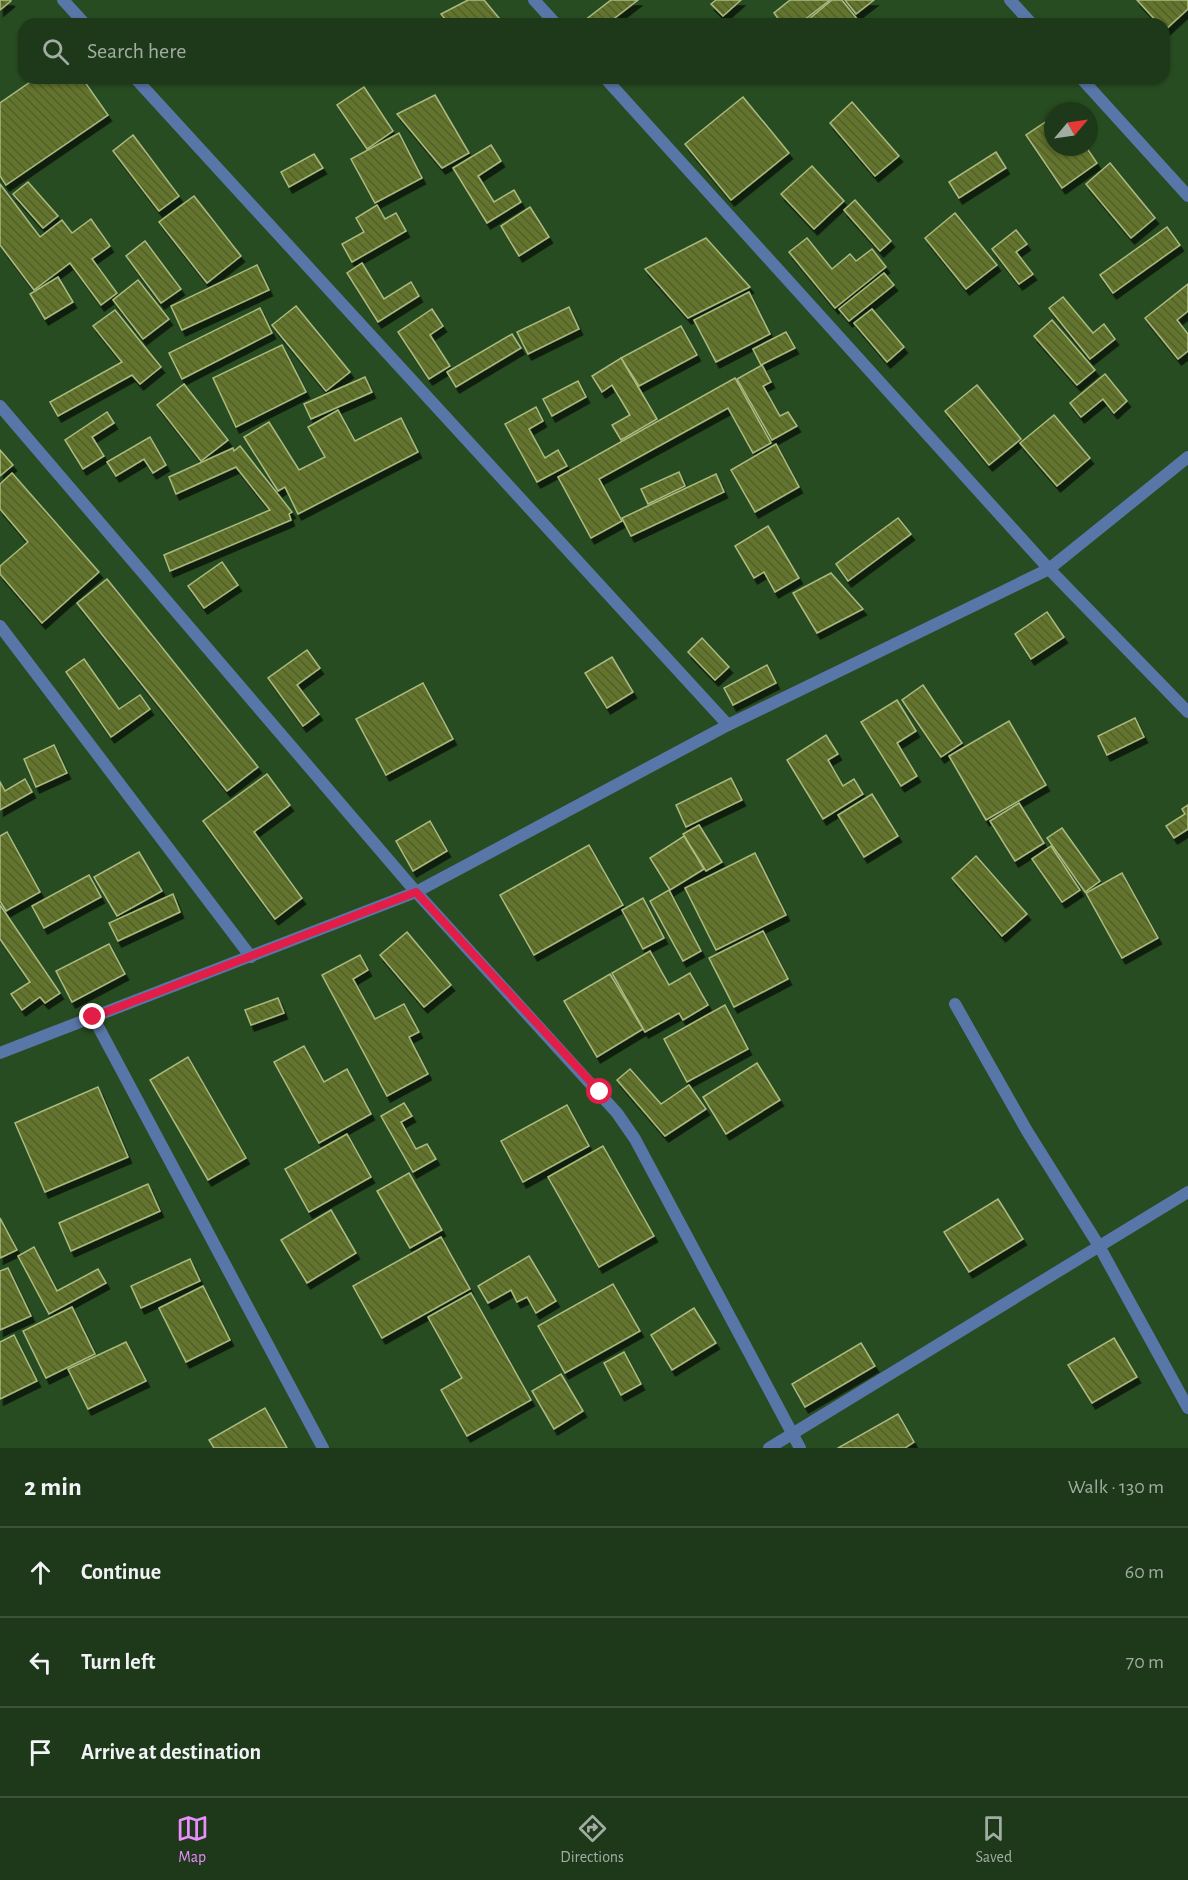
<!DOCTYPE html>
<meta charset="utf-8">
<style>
:root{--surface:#1e3919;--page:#2b4426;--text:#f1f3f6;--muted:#a1aca2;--line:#3c5338;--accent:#ea8dfd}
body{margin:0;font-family:"Alegreya Sans",sans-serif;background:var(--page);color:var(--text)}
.compass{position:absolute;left:1044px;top:102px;width:54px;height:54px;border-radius:50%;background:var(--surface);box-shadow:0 2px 4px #0004;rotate:61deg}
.stop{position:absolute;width:18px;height:18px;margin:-14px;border:4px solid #e11d48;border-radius:50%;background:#fff}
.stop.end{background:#e11d48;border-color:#fff;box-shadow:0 2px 6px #0008}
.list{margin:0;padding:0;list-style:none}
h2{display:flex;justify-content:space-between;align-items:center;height:78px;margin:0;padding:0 24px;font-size:26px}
h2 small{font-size:20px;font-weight:400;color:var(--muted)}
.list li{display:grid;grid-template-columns:39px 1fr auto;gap:18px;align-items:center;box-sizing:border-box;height:90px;padding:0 24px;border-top:2px solid var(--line)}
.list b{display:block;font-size:22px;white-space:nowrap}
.list em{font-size:20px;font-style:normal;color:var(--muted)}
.icon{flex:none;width:33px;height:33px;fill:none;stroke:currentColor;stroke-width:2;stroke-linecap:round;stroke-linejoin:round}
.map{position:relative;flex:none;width:1188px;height:1448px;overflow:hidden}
.search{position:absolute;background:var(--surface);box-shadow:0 2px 4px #0004;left:18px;right:18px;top:18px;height:66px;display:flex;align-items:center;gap:15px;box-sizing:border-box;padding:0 21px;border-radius:18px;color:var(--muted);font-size:22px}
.sheet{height:348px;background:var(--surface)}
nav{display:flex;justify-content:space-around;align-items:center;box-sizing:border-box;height:84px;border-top:2px solid var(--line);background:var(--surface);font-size:16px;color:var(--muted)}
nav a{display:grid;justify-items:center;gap:3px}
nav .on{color:var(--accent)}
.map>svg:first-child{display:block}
.building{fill:url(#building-back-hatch);stroke:#aaba80;stroke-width:1.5;filter:url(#shadow)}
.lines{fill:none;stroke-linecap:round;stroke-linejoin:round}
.minor{stroke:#5976a8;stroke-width:12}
.route{stroke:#e11d48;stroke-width:8}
</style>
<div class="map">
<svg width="1188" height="1448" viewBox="0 0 1188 1448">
<defs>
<pattern id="building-back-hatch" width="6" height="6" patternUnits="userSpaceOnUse" patternTransform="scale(1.5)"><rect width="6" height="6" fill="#647529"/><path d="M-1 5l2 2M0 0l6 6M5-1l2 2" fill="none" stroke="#525d34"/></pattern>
<filter id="shadow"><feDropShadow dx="3.5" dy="6" stdDeviation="0" flood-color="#0009"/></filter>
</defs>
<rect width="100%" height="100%" fill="#284c21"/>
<g class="building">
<polygon points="0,0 10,0 11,1 0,10"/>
<polygon points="468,0 484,0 504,24 449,24 441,14"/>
<polygon points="611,0 638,0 607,24 580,24"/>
<polygon points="716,0 741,0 723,16 711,4"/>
<polygon points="790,0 830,0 799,24 782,24 774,13"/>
<polygon points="832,0 842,0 861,24 803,24"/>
<polygon points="845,0 874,0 856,14"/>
<polygon points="1137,0 1188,0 1188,9 1165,30 1164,24 1159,24"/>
<polygon points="36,78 82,78 108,115 6,185 0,176 0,103"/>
<polygon points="364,87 393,131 367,149 337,105"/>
<polygon points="435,95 469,153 442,168 397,114"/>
<polygon points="743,97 789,153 731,200 685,144"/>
<polygon points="852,102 899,156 875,176 830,123"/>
<polygon points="1053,117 1053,147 1086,147 1097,163 1062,188 1026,135"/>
<polygon points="399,133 422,178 375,203 351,159"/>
<polygon points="133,135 179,196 159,211 113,151"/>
<polygon points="491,145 501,161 478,176 494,202 514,190 521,202 487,223 453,168"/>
<polygon points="996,152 1006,168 959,198 949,182"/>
<polygon points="314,154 323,168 289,187 281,172"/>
<polygon points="1110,163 1155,218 1131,238 1086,184"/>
<polygon points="812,166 844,201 814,229 781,194"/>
<polygon points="28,182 58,216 43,228 13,194"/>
<polygon points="0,184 40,237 62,220 72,233 91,219 110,246 92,259 117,293 101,305 70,263 34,290 0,245"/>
<polygon points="194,196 241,256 207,283 159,222"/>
<polygon points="855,200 891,241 880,251 844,210"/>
<polygon points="377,205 385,219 396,213 406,231 352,262 342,244 364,232 356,218"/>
<polygon points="530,207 549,237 519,256 501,226"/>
<polygon points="955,213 997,265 966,289 925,238"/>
<polygon points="1167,227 1180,245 1113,293 1100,275"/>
<polygon points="1016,230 1027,244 1016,252 1033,274 1019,284 992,249"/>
<polygon points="706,238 750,287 688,318 645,269"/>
<polygon points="807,238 832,269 850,254 856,261 872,249 886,267 835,308 789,252"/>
<polygon points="145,241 181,289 161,303 126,256"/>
<polygon points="362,263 384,299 411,282 419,296 378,322 347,273"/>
<polygon points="257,265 269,290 182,330 171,306"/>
<polygon points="884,273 894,285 849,321 839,309"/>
<polygon points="58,277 73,302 45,319 30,294"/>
<polygon points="138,280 169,319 143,339 113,300"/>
<polygon points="1188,284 1188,311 1177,320 1188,334 1188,351 1178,359 1145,318"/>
<polygon points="749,292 770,334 716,362 694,320"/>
<polygon points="1063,297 1093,333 1104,324 1115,339 1090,359 1049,308"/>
<polygon points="296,306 350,372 326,391 272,325"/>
<polygon points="569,307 579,329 528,354 517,332"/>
<polygon points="260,308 272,333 182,379 169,353"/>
<polygon points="432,309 443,326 430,335 450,366 429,379 398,332"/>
<polygon points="872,309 904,347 887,362 854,323"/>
<polygon points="115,310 161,367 140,384 132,375 58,416 50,402 122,362 93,326"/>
<polygon points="1052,320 1095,370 1077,385 1034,336"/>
<polygon points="681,326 697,355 639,386 621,358"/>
<polygon points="786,332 795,348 761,365 753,349"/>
<polygon points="512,334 521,348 456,387 447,372"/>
<polygon points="282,345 306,392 236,427 213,378"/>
<polygon points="621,358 657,419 621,440 612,425 630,415 612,385 602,392 592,376"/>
<polygon points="762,365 771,382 763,386 780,416 788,412 797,426 772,440 737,379"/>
<polygon points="1105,374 1127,401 1114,413 1103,399 1081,417 1070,403"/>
<polygon points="365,377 372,392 311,419 304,404"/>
<polygon points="735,378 771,443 753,453 728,408 599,479 622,521 591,538 558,477"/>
<polygon points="578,381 586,397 552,416 543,399"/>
<polygon points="184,384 228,440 201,461 157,405"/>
<polygon points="977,385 1021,439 989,465 945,411"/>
<polygon points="536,407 543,421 529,429 545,458 558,450 567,466 537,482 505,424"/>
<polygon points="338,410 355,441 401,418 418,452 298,514 285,487 278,491 244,437 269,422 299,470 325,457 308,427"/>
<polygon points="107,412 114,423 92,437 104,456 83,469 65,440"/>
<polygon points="1054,415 1090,458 1057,486 1020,443"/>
<polygon points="150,437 166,465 153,473 144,459 116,476 107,462"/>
<polygon points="776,444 799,487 755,512 731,470"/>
<polygon points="240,446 292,512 289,514 291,520 170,571 164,555 270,510 236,467 176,494 169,477 233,448 234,451"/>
<polygon points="0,450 13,465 0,476"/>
<polygon points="679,472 685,486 648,504 641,489"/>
<polygon points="12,473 99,572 42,623 0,574 0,566 28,542 0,509 0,484"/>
<polygon points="716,474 724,492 631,536 622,518"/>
<polygon points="898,518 911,534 848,581 836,564"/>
<polygon points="768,526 799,578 775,592 764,572 754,578 735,546"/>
<polygon points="222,562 238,585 204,608 188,586"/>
<polygon points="831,573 863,609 817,633 793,593"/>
<polygon points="107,579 258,767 227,791 77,603"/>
<polygon points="1047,612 1064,637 1031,659 1015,634"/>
<polygon points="702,638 729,667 715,680 688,652"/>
<polygon points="307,650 320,668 297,685 319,714 303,726 268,678"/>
<polygon points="612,657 633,692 607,708 585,673"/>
<polygon points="84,659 119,709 140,695 150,709 111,737 66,672"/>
<polygon points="767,665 776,683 733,705 724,688"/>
<polygon points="423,683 453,739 386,775 356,719"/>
<polygon points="923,685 962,743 941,757 902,700"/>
<polygon points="897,700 916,731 897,743 917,776 901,786 861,722"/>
<polygon points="1135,718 1144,737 1107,755 1098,736"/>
<polygon points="1009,721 1046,785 986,820 949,756"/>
<polygon points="826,735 838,754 828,760 843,786 854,779 863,794 823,819 787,760"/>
<polygon points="54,745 67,773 36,787 24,759"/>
<polygon points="267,774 290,805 254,832 302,898 275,919 203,821"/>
<polygon points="731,778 742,800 686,827 676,805"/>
<polygon points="25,779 32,792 0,810 0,782 5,791"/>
<polygon points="872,794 898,836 864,857 838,815"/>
<polygon points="1019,803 1044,843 1015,861 990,821"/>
<polygon points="1188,805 1188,829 1174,838 1166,826 1185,814 1182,809"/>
<polygon points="430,821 447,851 413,871 396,841"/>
<polygon points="699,825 722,862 706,871 683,834"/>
<polygon points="1062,828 1100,881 1085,892 1047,838"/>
<polygon points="7,832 40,892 6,911 0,901 0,836"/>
<polygon points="684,836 704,869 670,890 650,858"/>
<polygon points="589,845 623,905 534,955 500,895"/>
<polygon points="1051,846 1080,890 1062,902 1032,859"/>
<polygon points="139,852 162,891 117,916 94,877"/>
<polygon points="755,853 786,915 716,950 685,888"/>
<polygon points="976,856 1027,914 1002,936 952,878"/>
<polygon points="1122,873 1158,938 1122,958 1086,893"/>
<polygon points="89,875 101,897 44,928 32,906"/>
<polygon points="669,890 701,951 683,961 650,901"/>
<polygon points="173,894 180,912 118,941 109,923"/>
<polygon points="643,898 664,938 643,949 622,910"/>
<polygon points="0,905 60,993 45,1003 40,997 22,1010 11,994 30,982 0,939"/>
<polygon points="763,931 788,979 734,1007 709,958"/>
<polygon points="407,932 451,985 424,1007 380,955"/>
<polygon points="109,944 125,974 72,1002 56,971"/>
<polygon points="650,951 669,985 690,973 708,1005 683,1020 679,1013 645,1032 612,973"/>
<polygon points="360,955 368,970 353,979 375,1019 404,1004 419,1032 409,1037 428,1074 387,1096 322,975"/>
<polygon points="610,974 643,1029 597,1057 564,1001"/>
<polygon points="278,998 284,1013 251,1025 245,1010"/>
<polygon points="725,1005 748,1049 687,1082 664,1039"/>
<polygon points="304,1046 324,1082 347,1069 371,1114 319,1143 274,1062"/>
<polygon points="188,1057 246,1158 208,1180 150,1080"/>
<polygon points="757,1063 780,1100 726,1134 703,1097"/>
<polygon points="630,1069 661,1104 689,1085 706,1109 665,1136 617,1080"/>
<polygon points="98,1087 128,1157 45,1192 15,1123"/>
<polygon points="404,1103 412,1116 401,1122 416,1149 427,1144 436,1159 413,1172 381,1116"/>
<polygon points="567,1105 589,1146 523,1182 501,1141"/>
<polygon points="347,1134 371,1177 309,1212 285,1169"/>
<polygon points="603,1146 654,1236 599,1267 548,1177"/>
<polygon points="409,1173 442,1230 410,1248 377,1191"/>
<polygon points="148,1184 160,1211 71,1251 59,1223"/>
<polygon points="998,1199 1023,1239 969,1272 944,1232"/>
<polygon points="331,1210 356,1253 307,1283 281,1240"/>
<polygon points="0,1218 17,1250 0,1258"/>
<polygon points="441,1237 470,1289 382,1338 353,1286"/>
<polygon points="34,1247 57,1291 98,1269 106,1283 49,1314 18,1256"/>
<polygon points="529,1256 556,1301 536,1313 527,1297 517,1302 511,1290 488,1303 478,1286"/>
<polygon points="190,1259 200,1281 141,1308 131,1286"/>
<polygon points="8,1268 31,1316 0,1330 0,1271"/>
<polygon points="613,1284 640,1331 565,1373 538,1326"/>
<polygon points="203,1286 230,1340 186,1362 159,1308"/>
<polygon points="471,1293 531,1400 467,1436 441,1390 462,1378 428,1317"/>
<polygon points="72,1307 95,1354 46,1378 23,1331"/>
<polygon points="694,1308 716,1343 672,1370 651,1335"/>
<polygon points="14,1335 37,1381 0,1399 0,1342"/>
<polygon points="1114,1338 1137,1377 1092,1403 1068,1365"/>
<polygon points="126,1342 146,1381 88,1409 68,1369"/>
<polygon points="861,1343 875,1366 805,1407 792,1384"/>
<polygon points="624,1352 641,1384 621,1395 604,1363"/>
<polygon points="561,1374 583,1411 554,1429 532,1391"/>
<polygon points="265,1408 287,1448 214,1448 209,1440"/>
<polygon points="898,1414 914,1442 905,1448 838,1448"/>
</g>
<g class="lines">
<g class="minor">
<polyline points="63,0 85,24"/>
<polyline points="534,0 556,24"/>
<polyline points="1010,0 1032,24"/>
<polyline points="135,78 728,725"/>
<polyline points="605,78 1049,569 1188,712"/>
<polyline points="1081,78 1188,196"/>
<polyline points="0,406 416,892 617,1113 635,1139 800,1448"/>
<polyline points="0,626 251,957"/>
<polyline points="955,1004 1027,1131 1099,1246 1188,1408"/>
<polyline points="93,1017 323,1448"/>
<polyline points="0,1053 416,892 728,725 1049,569 1188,457"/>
<polyline points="769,1448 1188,1192"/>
</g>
</g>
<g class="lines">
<polyline class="route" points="93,1017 416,892 600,1092"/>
</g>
</svg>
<svg class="compass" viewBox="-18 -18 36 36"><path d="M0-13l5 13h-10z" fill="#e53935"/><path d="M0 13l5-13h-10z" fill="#a1aca2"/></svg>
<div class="stop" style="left:600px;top:1092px"></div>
<div class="stop end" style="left:93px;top:1017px"></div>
<div class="search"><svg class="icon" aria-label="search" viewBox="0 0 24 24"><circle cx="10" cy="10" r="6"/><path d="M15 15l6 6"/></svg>Search here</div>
</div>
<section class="sheet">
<h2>2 min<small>Walk · 130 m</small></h2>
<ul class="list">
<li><svg class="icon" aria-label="ahead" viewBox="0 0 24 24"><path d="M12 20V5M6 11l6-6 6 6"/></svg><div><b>Continue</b></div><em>60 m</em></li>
<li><svg class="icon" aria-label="left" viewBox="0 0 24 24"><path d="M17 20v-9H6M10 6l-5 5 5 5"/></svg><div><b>Turn left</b></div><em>70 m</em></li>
<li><svg class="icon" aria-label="arrive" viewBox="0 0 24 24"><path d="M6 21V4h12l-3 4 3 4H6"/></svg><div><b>Arrive at destination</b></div></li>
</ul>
</section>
<nav>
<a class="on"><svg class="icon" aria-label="map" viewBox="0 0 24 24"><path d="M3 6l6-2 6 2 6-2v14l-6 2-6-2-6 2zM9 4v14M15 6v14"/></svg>Map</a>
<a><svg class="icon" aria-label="directions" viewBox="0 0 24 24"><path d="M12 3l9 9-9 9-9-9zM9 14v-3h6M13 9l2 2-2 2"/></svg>Directions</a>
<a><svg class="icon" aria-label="saved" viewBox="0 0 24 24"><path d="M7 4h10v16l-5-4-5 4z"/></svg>Saved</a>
</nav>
